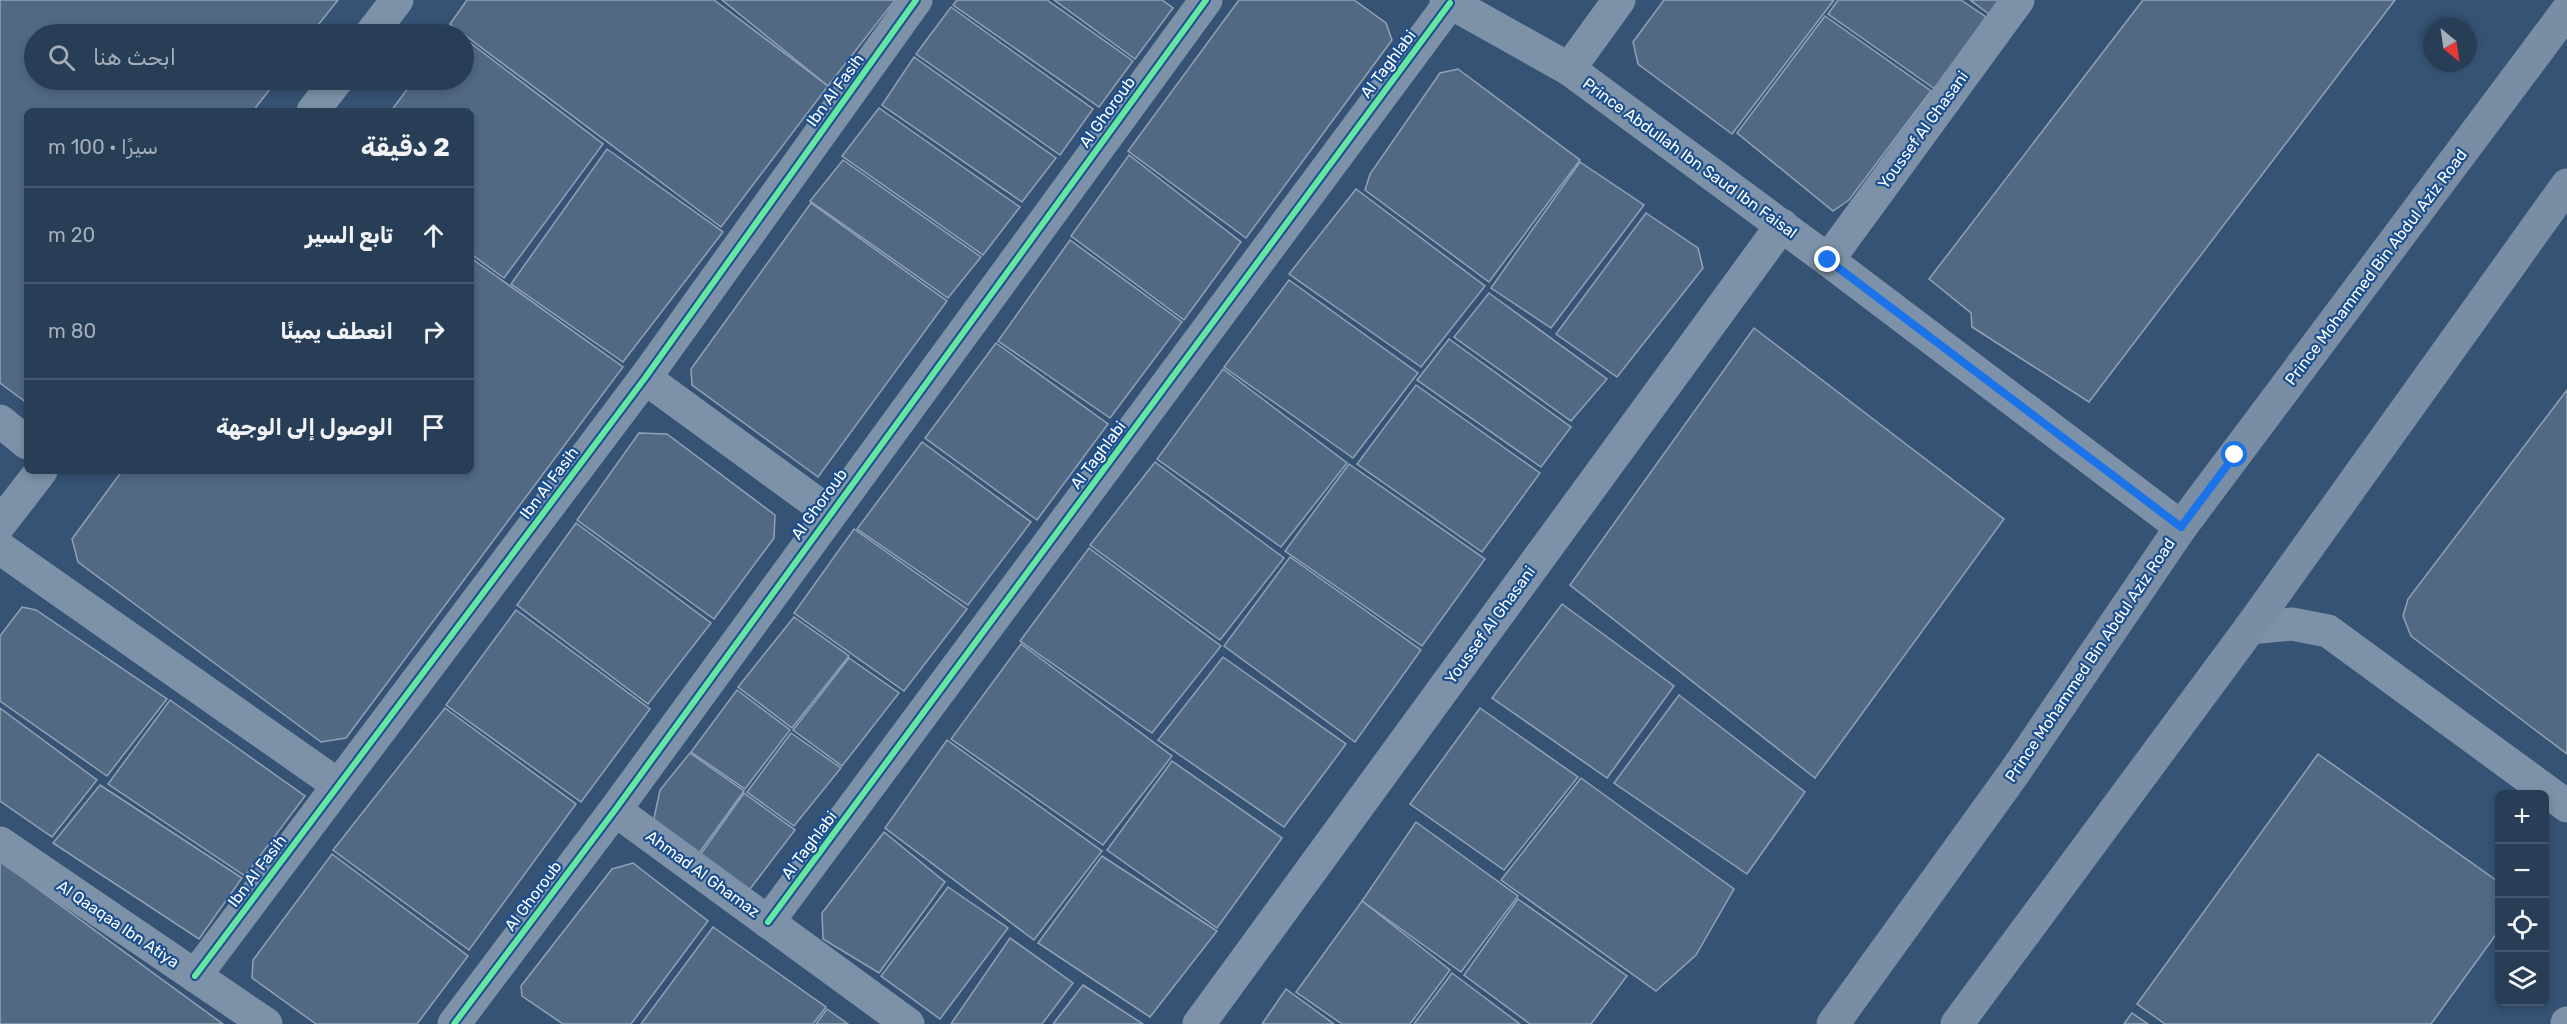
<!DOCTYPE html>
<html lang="ar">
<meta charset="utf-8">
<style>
:root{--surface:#283e57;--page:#344961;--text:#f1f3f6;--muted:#a5aeba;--line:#44576d}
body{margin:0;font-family:Rubik,Cairo,sans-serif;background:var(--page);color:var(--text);direction:rtl}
.controls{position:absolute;right:18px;bottom:18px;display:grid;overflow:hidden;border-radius:9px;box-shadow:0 3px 9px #0003}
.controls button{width:54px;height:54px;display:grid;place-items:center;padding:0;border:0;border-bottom:2px solid var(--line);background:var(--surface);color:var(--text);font:30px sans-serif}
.compass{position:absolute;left:2423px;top:18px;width:54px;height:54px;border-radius:50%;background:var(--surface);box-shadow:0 3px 9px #0003;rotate:151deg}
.stop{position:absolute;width:18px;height:18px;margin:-14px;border:4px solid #1a73e8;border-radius:50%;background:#fff}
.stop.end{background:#1a73e8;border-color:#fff;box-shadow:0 2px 6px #0008}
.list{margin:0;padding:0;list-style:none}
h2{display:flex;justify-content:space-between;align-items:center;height:78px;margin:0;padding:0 24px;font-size:26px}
h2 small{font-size:20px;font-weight:400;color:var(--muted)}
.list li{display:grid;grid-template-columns:39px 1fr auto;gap:18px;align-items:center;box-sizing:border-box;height:96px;padding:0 24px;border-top:2px solid var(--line)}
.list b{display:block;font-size:22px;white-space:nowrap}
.list em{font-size:20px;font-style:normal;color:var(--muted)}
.icon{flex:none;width:33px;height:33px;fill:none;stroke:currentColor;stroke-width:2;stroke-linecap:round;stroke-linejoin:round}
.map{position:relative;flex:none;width:2567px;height:1024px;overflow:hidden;direction:ltr}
.search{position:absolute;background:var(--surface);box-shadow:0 3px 9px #0003;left:24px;top:24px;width:450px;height:66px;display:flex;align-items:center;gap:15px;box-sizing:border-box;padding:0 21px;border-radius:33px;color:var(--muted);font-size:22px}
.panel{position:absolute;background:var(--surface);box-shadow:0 3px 9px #0003;left:24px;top:108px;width:450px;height:366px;border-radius:9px;direction:rtl}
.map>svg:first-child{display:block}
.building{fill:#526984;stroke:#92a2b6;stroke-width:1.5}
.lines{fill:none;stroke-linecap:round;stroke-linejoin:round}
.minor{stroke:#7d92a8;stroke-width:33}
.secondary{stroke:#798da4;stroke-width:33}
.cycleway-casing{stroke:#1b4f8f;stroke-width:10}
.cycleway{stroke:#66e7a1;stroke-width:6}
.route{stroke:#1a73e8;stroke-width:8}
.labels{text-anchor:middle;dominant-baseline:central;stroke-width:4.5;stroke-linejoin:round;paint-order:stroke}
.street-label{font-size:16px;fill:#fff;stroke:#1b4f8f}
</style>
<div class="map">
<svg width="2567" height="1024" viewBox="0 0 2567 1024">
<rect width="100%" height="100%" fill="#365274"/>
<g class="building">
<polygon points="0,0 338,0 311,34 34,34 34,80 277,80 253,111 27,111 27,403 0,383"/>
<polygon points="467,0 714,0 828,86 721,227 450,24"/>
<polygon points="722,0 895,0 828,86"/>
<polygon points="957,0 1047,0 1133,61 1099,107 953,5"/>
<polygon points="1054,0 1162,0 1173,8 1135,59"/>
<polygon points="1239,0 1354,0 1386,23 1392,40 1246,238 1128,151"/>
<polygon points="1664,0 1834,0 1732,134 1638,64 1633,42"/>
<polygon points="1838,0 1961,0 1986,17 1935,89 1828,14"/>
<polygon points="1970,0 1999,0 1989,14"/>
<polygon points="2143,0 2395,0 2089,402 1972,327 1971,313 1929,279"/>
<polygon points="951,7 1093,109 1060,155 916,54"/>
<polygon points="1825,16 1931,91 1849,200 1833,211 1737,133"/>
<polygon points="464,38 603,144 504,278 471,254 471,111 391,111 414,80 464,80"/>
<polygon points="914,57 1056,158 1022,202 882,105"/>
<polygon points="1458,69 1580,160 1489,282 1365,190 1370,174 1440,73"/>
<polygon points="879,108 1020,207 983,255 842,156"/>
<polygon points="607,149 723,232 623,362 511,284"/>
<polygon points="1129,155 1241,242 1184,320 1071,236"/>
<polygon points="843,160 981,257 948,298 810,201"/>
<polygon points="1580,162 1644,205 1551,328 1491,288"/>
<polygon points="1356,189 1485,286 1421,367 1289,274"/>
<polygon points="811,203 947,301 818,477 692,385 691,369"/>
<polygon points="1646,213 1698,248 1703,268 1617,377 1556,334"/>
<polygon points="1070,240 1182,322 1110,418 998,341"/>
<polygon points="471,258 623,367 346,738 321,742 78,562 72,539 122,471 471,471"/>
<polygon points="1289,280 1418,373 1353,458 1224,367"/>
<polygon points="1489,293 1607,379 1571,421 1454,337"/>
<polygon points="1754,328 2004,519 1815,778 1570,585"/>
<polygon points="1449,339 1571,427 1541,467 1417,380"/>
<polygon points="996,343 1108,424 1037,520 925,438"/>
<polygon points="1223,369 1347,463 1281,547 1157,459"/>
<polygon points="1416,385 1540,473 1482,552 1357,464"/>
<polygon points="2567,390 2567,754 2411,636 2403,616 2408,599"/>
<polygon points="639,433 667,434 775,515 774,538 714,619 577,520"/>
<polygon points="922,442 1031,522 968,605 857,529"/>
<polygon points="1155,462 1284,558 1220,640 1090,545"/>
<polygon points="1349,464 1485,559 1422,646 1285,551"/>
<polygon points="576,523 711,623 648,704 517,605"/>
<polygon points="854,529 967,609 904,691 794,613"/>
<polygon points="1089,548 1221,646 1152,733 1020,641"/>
<polygon points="1290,557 1421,650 1355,742 1224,646"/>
<polygon points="1562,604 1674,686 1607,778 1492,698"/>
<polygon points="22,607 36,610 167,699 107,776 0,701 0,636"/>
<polygon points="516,610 650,709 581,802 446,705"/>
<polygon points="794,617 849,656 792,728 738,687"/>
<polygon points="1021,644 1172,756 1103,845 951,739"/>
<polygon points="1223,657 1346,744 1284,827 1158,740"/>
<polygon points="849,658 899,693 842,766 793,730"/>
<polygon points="737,690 790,730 745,789 691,752"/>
<polygon points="1679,695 1805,792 1747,874 1614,783"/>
<polygon points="170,700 305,796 245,876 108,784"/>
<polygon points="0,708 97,780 52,837 0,801"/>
<polygon points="445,708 576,804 469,950 333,850"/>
<polygon points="1480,708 1578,777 1504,870 1410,804"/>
<polygon points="791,733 841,768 794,826 747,792"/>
<polygon points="947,740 1102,851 1034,940 885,828"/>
<polygon points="690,753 744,791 697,856 653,823 660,790"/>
<polygon points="2318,754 2500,883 2500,929 2431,1024 2165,1024 2137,1004"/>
<polygon points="1172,761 1282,838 1217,928 1107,850"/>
<polygon points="1581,778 1734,889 1696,955 1656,991 1501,880"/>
<polygon points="100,785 242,878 199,939 53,843"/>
<polygon points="744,793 795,830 747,893 698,858"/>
<polygon points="1416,822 1518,896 1461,972 1362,901"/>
<polygon points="884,832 945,882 879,973 823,939 822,913"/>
<polygon points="332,854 468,956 417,1024 316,1024 252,978 253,960"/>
<polygon points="1102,856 1217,931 1150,1017 1038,943"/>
<polygon points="0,861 223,1024 0,1024"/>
<polygon points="633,863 708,921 631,1024 563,1024 522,996 521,986 612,869"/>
<polygon points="948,887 1008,928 940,1019 881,976"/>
<polygon points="1518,899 1627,976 1591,1024 1530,1024 1464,975"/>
<polygon points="1362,901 1450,970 1410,1024 1342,1024 1296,992"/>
<polygon points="713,927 826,1007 813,1024 641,1024"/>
<polygon points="1010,938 1073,983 1042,1024 951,1024"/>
<polygon points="1452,973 1520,1024 1414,1024"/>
<polygon points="1083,985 1143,1024 1053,1024"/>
<polygon points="1286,989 1334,1024 1262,1024"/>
<polygon points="827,1009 848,1024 816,1024"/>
<polygon points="2132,1013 2148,1024 2124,1024"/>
</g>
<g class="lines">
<g class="minor">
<polyline points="1446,0 1569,69 1828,260 2181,527"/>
<polyline points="371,34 397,0"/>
<polyline points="1569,69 1619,0"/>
<polyline points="313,111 337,80"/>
<polyline points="1828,260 2018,0"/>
<polyline points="645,378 830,513"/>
<polyline points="0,421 27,443"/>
<polyline points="0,524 41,471"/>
<polyline points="0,548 338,785"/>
<polyline points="2250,628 2292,624 2328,631 2567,806"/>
<polyline points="615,810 908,1024"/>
<polyline points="0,843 266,1024"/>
<polyline points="768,922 1450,3"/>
<polyline points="195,976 645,378 916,0"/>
<polyline points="454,1024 615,810 1206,0"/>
<polyline points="1199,1024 1782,225"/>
<polyline points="2567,1024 2567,1023"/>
</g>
<g class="secondary">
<polyline points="1833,1024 2014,773 2181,527 2567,11"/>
<polyline points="1957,1024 2250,628 2567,185"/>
</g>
<defs>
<g id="cycleway">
<polyline points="768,922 1450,3"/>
<polyline points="195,976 645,378 916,0"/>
<polyline points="454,1024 615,810 1206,0"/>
</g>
</defs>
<use href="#cycleway" class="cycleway-casing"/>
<use href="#cycleway" class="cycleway"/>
</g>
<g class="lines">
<polyline class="route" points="1828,260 2181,527 2235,455"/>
</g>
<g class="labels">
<g class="street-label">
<text transform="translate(1388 64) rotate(-53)">Al Taghlabi</text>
<text transform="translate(835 90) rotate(-54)">Ibn Al Fasih</text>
<text transform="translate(1107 112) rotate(-54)">Al Ghoroub</text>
<text transform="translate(1923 130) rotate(-54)">Youssef Al Ghasani</text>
<text transform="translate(1690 158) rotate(36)">Prince Abdullah Ibn Saud Ibn Faisal</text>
<text transform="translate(2376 267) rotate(-53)">Prince Mohammed Bin Abdul Aziz Road</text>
<text transform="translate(1098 455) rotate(-53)">Al Taghlabi</text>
<text transform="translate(549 483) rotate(-53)">Ibn Al Fasih</text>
<text transform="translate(819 504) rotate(-54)">Al Ghoroub</text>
<text transform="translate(1490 625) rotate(-54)">Youssef Al Ghasani</text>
<text transform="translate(2090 660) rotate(-56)">Prince Mohammed Bin Abdul Aziz Road</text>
<text transform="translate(809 845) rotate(-53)">Al Taghlabi</text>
<text transform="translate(257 871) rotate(-53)">Ibn Al Fasih</text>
<text transform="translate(703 874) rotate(36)">Ahmad Al Ghamaz</text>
<text transform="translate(533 896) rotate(-53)">Al Ghoroub</text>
<text transform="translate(118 924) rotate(34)">Al Qaaqaa Ibn Atiya</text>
</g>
</g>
</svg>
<div class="controls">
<button>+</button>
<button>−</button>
<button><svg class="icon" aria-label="locate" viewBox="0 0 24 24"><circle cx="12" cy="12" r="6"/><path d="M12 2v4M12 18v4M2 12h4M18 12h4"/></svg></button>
<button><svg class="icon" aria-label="layers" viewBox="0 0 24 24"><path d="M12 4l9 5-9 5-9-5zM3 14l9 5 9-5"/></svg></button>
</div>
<svg class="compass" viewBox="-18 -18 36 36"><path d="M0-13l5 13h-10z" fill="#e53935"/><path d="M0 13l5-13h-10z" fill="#a5aeba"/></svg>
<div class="stop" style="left:2235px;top:455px"></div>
<div class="stop end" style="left:1828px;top:260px"></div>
<div class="search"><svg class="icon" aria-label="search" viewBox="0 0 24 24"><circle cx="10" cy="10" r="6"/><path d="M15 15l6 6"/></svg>ابحث هنا</div>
<section class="panel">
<h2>2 دقيقة<small>سيرًا · 100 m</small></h2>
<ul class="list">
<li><svg class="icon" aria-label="ahead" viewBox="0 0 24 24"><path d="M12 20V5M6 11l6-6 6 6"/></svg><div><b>تابع السير</b></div><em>20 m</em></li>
<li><svg class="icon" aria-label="right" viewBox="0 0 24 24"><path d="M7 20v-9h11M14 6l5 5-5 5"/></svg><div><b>انعطف يمينًا</b></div><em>80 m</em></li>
<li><svg class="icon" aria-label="arrive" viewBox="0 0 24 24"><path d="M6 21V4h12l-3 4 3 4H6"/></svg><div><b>الوصول إلى الوجهة</b></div></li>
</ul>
</section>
</div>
